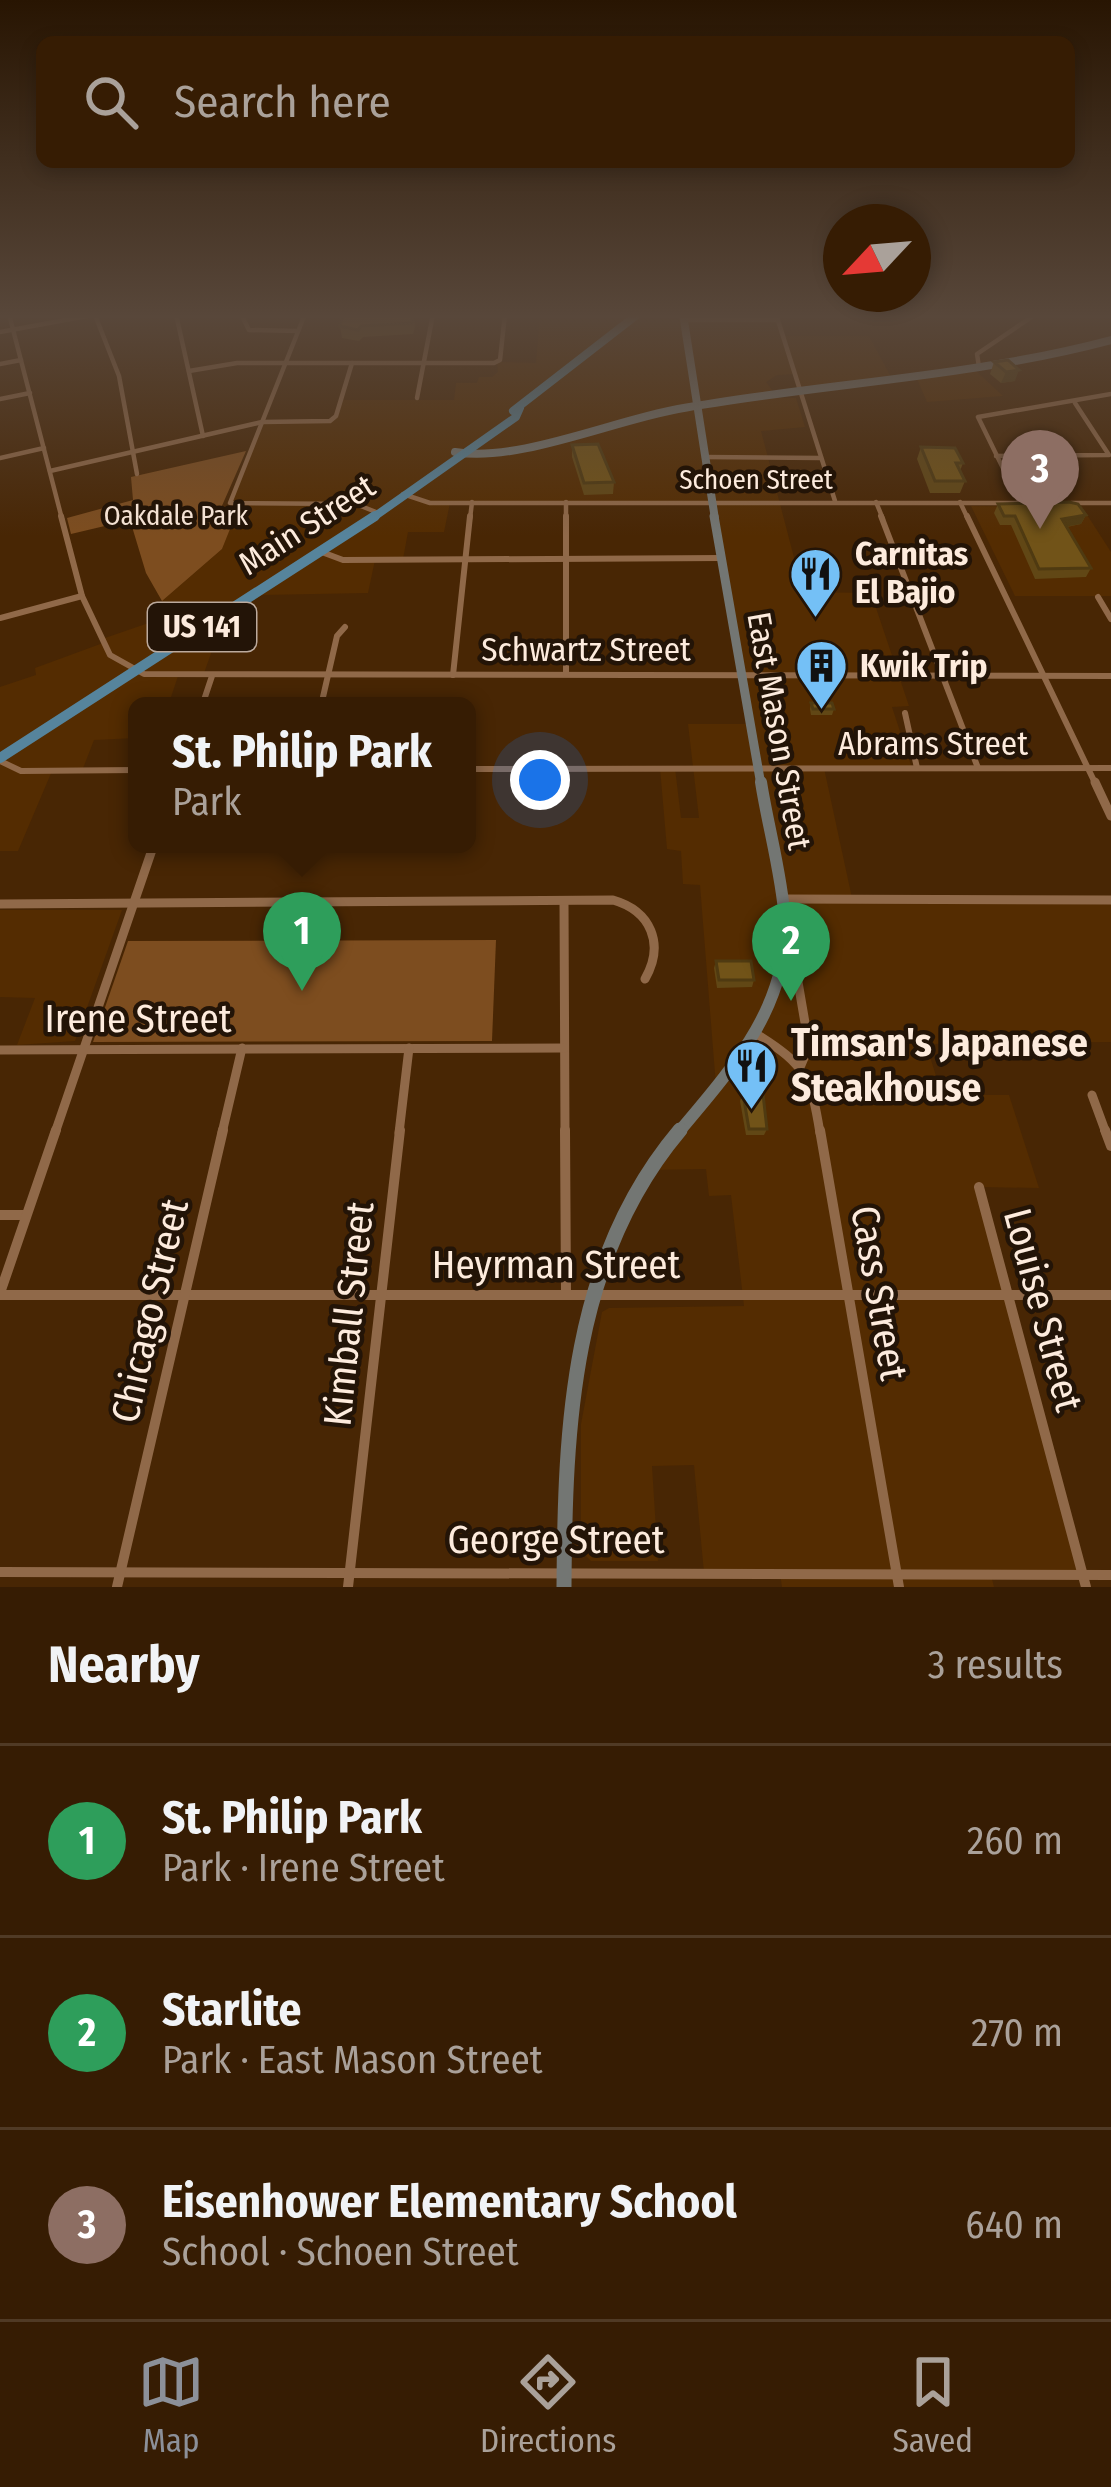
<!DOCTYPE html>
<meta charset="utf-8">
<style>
:root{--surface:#361c03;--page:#3d250d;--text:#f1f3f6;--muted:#aaa19a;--line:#503a25;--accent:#8c9099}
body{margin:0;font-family:"Fira Sans Condensed",sans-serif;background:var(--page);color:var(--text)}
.compass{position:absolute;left:823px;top:204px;width:108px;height:108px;border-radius:50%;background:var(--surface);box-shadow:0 6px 18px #0003;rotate:244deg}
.you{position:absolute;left:540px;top:780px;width:42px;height:42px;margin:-30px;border:9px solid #fff;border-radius:50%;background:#1a73e8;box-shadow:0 0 0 18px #1a73e833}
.badge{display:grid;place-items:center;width:78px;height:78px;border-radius:50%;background:var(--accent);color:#fff;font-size:39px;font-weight:700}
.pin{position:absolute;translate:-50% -99px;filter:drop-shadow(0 3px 6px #0008)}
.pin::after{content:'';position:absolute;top:63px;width:42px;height:36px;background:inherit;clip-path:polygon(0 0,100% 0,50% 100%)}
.popup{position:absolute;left:128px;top:697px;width:348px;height:156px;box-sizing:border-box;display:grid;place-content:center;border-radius:18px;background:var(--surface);filter:drop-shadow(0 3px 9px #0005);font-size:39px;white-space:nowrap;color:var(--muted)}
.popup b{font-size:45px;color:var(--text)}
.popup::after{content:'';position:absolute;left:50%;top:100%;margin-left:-24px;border:24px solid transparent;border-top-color:var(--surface)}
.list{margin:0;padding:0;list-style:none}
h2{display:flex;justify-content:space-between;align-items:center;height:156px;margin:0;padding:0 48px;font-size:51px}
h2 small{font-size:39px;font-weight:400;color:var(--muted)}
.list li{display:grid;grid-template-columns:78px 1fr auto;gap:36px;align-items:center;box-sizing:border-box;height:192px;padding:0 48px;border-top:3px solid var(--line)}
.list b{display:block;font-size:45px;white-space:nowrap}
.list p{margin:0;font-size:39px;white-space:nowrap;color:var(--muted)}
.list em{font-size:39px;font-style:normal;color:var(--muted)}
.icon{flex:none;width:66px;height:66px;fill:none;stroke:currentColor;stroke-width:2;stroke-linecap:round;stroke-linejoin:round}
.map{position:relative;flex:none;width:1111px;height:1587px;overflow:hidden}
.search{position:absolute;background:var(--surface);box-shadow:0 6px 18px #0003;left:36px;right:36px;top:36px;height:132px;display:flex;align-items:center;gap:30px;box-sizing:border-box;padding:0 42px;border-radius:18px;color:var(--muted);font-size:45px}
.sheet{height:732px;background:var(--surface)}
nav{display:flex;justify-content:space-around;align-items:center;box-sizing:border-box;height:168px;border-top:3px solid var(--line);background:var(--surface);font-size:33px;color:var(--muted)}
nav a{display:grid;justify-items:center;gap:6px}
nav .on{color:var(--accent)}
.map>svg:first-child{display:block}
.built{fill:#542c01}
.green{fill:#7d4d1f}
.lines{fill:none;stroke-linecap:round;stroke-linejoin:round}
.minor-far3{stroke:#906949;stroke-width:4.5}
.minor-far2{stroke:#906949;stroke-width:6}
.minor-far1{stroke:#906949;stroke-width:9}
.minor{stroke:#906949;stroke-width:10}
.secondary-far3{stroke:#737673;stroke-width:8}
.secondary-far2{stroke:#737673;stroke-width:9}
.secondary-far1{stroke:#737673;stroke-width:12}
.secondary{stroke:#737673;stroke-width:15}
.primary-far1{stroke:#56849c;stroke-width:8}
.primary{stroke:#56849c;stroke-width:10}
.wall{fill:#614715}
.shaded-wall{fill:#4f3a11}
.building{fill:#715318;stroke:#4f3a11;stroke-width:3}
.labels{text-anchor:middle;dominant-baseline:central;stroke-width:9;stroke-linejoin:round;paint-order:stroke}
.far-street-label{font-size:27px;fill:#fdebdd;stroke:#231407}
.far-park-label{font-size:27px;fill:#f3e1d3;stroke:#231407}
.shield{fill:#231407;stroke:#bcaa9d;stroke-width:3}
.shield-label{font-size:30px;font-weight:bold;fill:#fdebdd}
.street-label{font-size:33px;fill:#fdebdd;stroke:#231407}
.poi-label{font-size:33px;font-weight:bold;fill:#fdebdd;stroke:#231407;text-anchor:start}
.near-street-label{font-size:39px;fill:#fdebdd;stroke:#231407}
.near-poi-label{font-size:39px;font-weight:bold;fill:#fdebdd;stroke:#231407;text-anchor:start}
</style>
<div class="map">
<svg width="1111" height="1587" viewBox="0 0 1111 1587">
<rect width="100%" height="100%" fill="#482604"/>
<g class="built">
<polygon points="540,314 776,314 783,336 869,336 892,379 800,392 794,374 777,375 766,382 778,398 796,398 805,427 761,431 803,592 871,593 909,706 892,707 912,768 824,768 852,898 1111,900 1111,1042 926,1044 942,1095 1009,1095 1039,1188 980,1187 1083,1575 991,1575 994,1587 782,1587 780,1573 704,1573 694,1465 652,1466 658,1561 591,1561 581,1551 581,1424 602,1312 609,1308 744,1306 731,1195 709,1196 706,1169 648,1170 716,1086 700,885 683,884 681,851 667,849 660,768 675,768 681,818 699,818 688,724 750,724 712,501 450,503 444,532 408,532 403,559 375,560 368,593 262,595 179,644 214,645 203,676 178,676 168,706 137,706 136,738 94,740 82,771 52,771 18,851 0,851 0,687 36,675 35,668 103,643 102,639 169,616 162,601 222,549 239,504 230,503 262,422 332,420 341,400 454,400 456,383 477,383 479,377 492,377 498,372 497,362 536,363"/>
<polygon points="976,371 1003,396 927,402 917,379"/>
<polygon points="971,506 1082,507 1111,552 1111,596 1015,596"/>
<polygon points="0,910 122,910 75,1041 17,1045 35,998 0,997"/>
</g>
<g class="green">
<polygon points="246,451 221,508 238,509 222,549 162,601 146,573 130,520 71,534 67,518 133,500 131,477"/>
<polygon points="496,940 492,1041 93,1042 128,941"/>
</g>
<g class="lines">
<g class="minor-far3">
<polyline points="9,314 62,519"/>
<polyline points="176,314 203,436"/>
<polyline points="241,314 249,330 298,331"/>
<polyline points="305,314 230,503 356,504 376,512"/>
<polyline points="776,314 835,501"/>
<polyline points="95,315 119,376 137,474"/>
<polyline points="682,320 778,320"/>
<polyline points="0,332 98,314"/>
<polyline points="0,364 21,360"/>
<polyline points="979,367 977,354 1036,314"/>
<polyline points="189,371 237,363 494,363 500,360 505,314"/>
<polyline points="417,398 433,314"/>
<polyline points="0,399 30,393"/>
<polyline points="996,456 1109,455 1075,403"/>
<polyline points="704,457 821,458"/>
<polyline points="0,458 44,448"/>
<polyline points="50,471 262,422 330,421 336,416 352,363"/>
<polyline points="403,494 430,503 1056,503"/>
<polyline points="566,502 566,519"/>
<polyline points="876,502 883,519"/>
<polyline points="960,502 968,519"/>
<polyline points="1020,503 978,417 1111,394"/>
<polyline points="1071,503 1111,503"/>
<polyline points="470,519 472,502"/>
</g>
<g class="minor-far2">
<polyline points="61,516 82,596 110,655 144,674 1111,676"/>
<polyline points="566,516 566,674"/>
<polyline points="881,516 978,768"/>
<polyline points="967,516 1096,785"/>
<polyline points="319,551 343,560 722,558"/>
<polyline points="1098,597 1111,619"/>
<polyline points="0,618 82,596"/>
<polyline points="453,675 470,516"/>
<polyline points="323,697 337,636 345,627"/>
<polyline points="202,706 212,676"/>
<polyline points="905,713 917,768"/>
<polyline points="0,761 21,771 137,770"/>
<polyline points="467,769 1111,768"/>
</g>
<g class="minor-far1">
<polyline points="1095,782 1111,816"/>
<polyline points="782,899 1111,900"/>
<polyline points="564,901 565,1133"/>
<path d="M0 904 613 900C651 911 665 944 645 979"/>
<polyline points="798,982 809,1046 801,1065"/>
<path d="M758 1035C806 1065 811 1078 820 1133"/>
<polyline points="0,1050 564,1048"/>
<polyline points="1092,1095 1106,1133"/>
<polyline points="55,1133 154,844"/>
<polyline points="222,1133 242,1048"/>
<polyline points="399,1133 409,1048"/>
</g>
<g class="minor">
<polyline points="565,1130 566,1294"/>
<polyline points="820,1130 899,1587"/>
<polyline points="1105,1130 1111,1146"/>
<polyline points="979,1187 1086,1587"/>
<polyline points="0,1215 26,1215"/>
<polyline points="0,1293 56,1130"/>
<polyline points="0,1295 1111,1295"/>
<polyline points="0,1572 1111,1575"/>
<polyline points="117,1587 223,1130"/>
<polyline points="348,1587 400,1130"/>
</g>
<g class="secondary-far3">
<polyline points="683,314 715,519"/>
<path d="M455 452C516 463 612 421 678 409 822 383 968 378 1111 340"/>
</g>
<polyline class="secondary-far2" points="714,516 761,785"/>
<path class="secondary-far1" d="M678 1133C729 1072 789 1007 785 921 782 875 768 827 761 782"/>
<path class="secondary" d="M564 1587C565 1426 571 1259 680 1130"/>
<g class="primary-far1">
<polyline points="513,411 638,314"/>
<polyline points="371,519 516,417 520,408"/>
</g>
<polyline class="primary" points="0,758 375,516"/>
</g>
<g class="wall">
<polygon points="343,314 414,315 415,327 413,334 363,337 359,341 342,338 340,326"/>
<polygon points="1008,360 1015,381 1001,383 990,374 994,362"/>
<polygon points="572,445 614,482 613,494 584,495 572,457"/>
<polygon points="921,447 963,463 960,471 965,481 960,493 930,493 917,459"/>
<polygon points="998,504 1086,515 1081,524 1067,527 1091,568 1086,577 1035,579 1011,525 1000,525 994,513"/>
<polygon points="811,703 834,709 832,715 811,715 810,709"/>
<polygon points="716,961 754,980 752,987 717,988 714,968"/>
<polygon points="743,1094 767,1129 764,1135 746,1135 740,1101"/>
</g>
<g class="shaded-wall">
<polygon points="1019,370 1015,381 1001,383 1006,372"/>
<polygon points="1086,515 1081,524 1058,528 1062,519"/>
</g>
<g class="building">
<polygon points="343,314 389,314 414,315 412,323 361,326 358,330 340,326"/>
<polygon points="1008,360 1019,370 1006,372 994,362"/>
<polygon points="598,444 614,482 584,483 572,445"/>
<polygon points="921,447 955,448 963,463 956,463 965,481 935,481"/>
<polygon points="1069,502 1078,504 1086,515 1062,519 1091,568 1039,569 1015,516 1004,516 998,504"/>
<polygon points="811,703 832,703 834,709 813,709"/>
<polygon points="716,961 751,961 754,980 719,980"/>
<polygon points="743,1094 763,1094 767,1129 749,1129"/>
</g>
<linearGradient id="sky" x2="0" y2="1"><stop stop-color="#281502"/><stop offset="0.59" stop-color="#58473a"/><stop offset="1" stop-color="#58473a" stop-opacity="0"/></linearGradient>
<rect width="1111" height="536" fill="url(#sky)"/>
<defs>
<symbol id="restaurant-pin" viewBox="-11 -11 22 30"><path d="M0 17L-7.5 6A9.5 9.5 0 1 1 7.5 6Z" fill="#74c0f6" stroke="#231407"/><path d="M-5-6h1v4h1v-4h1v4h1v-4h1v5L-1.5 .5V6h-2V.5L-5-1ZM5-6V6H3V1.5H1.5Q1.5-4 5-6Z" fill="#111"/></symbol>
<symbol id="building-pin" viewBox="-11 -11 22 30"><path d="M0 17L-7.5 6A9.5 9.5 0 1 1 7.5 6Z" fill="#74c0f6" stroke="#231407"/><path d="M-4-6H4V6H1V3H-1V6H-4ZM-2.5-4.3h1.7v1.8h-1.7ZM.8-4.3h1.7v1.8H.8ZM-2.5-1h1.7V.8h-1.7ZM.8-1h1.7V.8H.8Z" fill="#111"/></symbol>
</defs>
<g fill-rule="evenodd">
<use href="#restaurant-pin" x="786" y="544" width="59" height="81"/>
<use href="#building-pin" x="792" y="636" width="59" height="81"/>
<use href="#restaurant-pin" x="722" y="1036" width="59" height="81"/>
</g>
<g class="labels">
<g class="far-street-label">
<text x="756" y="480">Schoen Street</text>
</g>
<g class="far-park-label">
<text x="176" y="516">Oakdale Park</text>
</g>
<rect class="shield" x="148" y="603" width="108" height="48" rx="9"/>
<g class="shield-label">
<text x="202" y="627">US 141</text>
</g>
<g class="street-label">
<text transform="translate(307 525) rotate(-33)">Main Street</text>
<text x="586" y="650">Schwartz Street</text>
<text transform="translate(779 731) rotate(80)">East Mason Street</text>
<text x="933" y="744">Abrams Street</text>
</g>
<g class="poi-label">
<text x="855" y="554">Carnitas<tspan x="855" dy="38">El Bajio</tspan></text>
<text x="860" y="666">Kwik Trip</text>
</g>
<g class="near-street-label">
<text x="138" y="1019">Irene Street</text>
<text x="556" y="1265">Heyrman Street</text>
<text transform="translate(879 1293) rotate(80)">Cass Street</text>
<text transform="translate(1043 1310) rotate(75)">Louise Street</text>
<text transform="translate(150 1311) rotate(-77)">Chicago Street</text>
<text transform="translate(349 1314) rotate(-84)">Kimball Street</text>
<text x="556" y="1540">George Street</text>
</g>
<g class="near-poi-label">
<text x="791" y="1043">Timsan's Japanese<tspan x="791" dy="45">Steakhouse</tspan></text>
</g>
</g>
</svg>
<svg class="compass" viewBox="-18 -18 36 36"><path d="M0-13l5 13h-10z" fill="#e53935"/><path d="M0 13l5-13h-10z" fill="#aaa19a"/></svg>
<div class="you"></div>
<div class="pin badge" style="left:302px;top:991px;background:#2e9e5b">1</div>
<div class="popup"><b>St. Philip Park</b>Park</div>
<div class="pin badge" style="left:791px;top:1001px;background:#2e9e5b">2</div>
<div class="pin badge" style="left:1040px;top:529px;background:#8d6e63">3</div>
<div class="search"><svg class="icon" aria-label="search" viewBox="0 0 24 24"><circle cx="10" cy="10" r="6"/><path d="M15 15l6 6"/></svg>Search here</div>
</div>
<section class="sheet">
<h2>Nearby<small>3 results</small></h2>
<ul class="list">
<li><span class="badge" style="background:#2e9e5b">1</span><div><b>St. Philip Park</b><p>Park · Irene Street</p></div><em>260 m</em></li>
<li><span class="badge" style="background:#2e9e5b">2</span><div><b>Starlite</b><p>Park · East Mason Street</p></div><em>270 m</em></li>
<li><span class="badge" style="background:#8d6e63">3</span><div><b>Eisenhower Elementary School</b><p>School · Schoen Street</p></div><em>640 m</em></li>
</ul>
</section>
<nav>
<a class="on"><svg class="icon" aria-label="map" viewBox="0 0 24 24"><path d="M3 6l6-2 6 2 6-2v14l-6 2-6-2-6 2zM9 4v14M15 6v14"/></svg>Map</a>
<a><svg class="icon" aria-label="directions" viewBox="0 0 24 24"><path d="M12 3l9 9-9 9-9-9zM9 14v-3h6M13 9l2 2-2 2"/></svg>Directions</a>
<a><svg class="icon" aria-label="saved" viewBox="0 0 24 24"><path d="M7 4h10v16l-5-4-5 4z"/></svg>Saved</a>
</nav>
